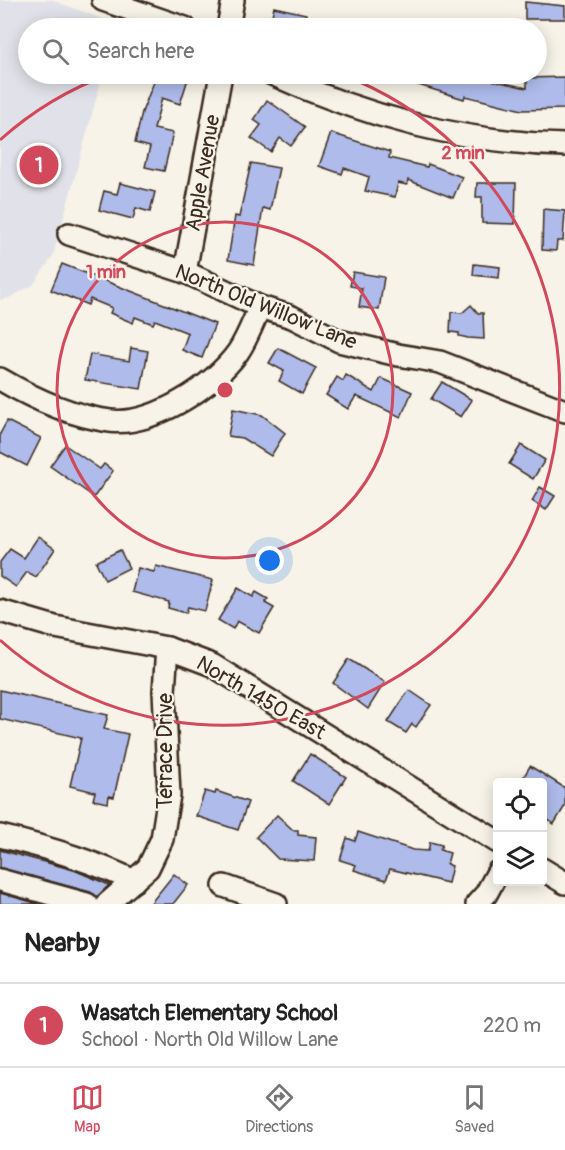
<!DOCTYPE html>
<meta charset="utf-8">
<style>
:root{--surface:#fff;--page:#f6f6f6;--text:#222;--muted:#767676;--line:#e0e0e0;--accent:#d1495b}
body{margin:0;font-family:Pangolin,sans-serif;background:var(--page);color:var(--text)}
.controls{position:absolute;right:18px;bottom:18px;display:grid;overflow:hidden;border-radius:6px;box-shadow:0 3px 15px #0003}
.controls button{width:54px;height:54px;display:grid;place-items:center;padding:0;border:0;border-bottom:2px solid var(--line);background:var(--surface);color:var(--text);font:30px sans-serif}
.you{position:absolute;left:270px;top:561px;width:21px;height:21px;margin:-15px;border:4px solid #fff;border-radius:50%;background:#1a73e8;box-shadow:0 0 0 9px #1a73e833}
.badge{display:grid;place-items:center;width:39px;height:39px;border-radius:50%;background:var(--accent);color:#fff;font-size:20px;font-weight:700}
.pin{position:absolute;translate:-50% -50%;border:3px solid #fff;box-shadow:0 2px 6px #0006}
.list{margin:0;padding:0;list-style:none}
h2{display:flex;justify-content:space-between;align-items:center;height:78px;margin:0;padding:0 24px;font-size:26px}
h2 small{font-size:20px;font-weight:400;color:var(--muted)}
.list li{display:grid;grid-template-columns:39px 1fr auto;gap:18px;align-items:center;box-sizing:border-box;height:84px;padding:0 24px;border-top:2px solid var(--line)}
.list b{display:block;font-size:22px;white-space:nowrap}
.list p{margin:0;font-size:20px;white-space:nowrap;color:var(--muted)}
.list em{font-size:20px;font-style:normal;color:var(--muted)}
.icon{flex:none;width:33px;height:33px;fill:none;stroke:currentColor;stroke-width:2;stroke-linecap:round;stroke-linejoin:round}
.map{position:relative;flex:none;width:565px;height:904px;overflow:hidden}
.search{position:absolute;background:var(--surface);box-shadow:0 3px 15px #0003;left:18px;right:18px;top:18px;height:66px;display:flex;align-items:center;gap:15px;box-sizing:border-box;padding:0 21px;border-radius:33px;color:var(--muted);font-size:22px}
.sheet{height:162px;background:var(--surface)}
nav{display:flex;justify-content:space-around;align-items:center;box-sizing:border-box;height:84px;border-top:2px solid var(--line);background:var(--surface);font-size:16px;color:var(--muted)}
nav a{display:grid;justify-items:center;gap:3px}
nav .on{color:var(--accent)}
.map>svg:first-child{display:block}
.built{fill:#e1e2e9}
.building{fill:#aebbeb;stroke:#3b2a1e;stroke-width:1.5}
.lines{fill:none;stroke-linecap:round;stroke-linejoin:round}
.minor-casing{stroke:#3b2a1e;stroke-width:26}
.minor{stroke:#f7f3e8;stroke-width:21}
.ring{fill:none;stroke:#d1495b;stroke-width:3}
.labels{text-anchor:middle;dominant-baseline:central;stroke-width:4.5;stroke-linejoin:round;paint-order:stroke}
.street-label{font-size:21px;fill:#3b2a1e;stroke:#f7f3e8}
.centre{fill:#d1495b;stroke:#f7f3e8;stroke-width:3}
.ring-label{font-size:18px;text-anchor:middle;font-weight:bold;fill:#d1495b;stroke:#f7f3e8;stroke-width:4.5;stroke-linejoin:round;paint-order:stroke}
</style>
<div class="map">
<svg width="565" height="904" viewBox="0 0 565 904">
<rect width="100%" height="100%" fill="#f7f3e8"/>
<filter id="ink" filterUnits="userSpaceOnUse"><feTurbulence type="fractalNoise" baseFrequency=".0167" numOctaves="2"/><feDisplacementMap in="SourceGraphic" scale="12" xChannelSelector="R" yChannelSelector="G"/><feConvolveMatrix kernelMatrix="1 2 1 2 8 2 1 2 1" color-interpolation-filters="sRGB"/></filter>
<g filter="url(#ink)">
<polygon class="built" points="0,0 52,0 116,24 115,28 28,28 28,74 103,74 53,256 33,285 9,298 0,300"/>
<g class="building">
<polygon points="525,2 565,6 565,19 525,19"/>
<polygon points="274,7 306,14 303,28 269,28"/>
<polygon points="157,74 197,74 187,82 180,104 162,98 154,129 173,133 164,171 145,167 150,147 135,143 142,112"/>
<polygon points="389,74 463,74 527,88 527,78 565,77 565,109 522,110 465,96 464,99 389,76"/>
<polygon points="267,100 305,127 291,146 280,138 271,152 251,138 261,125 254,120"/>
<polygon points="331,133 390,152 389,158 427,167 428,164 462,177 453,198 408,180 407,185 398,183 395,197 365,191 369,177 344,168 342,174 319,166"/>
<polygon points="251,163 279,168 270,210 263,208 254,265 228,260 235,216 239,217"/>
<polygon points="120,183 155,192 150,212 136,208 133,219 99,210 104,191 117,194"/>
<polygon points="477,183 516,183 515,224 482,223 482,197 476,197"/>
<polygon points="543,209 565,211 563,241 557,241 556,251 542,250"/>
<polygon points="62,264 215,324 202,358 182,350 188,333 155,320 153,324 135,317 133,323 110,313 112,308 90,299 88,305 51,290"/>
<polygon points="474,264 500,267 499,278 473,275"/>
<polygon points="353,272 384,277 379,310 359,307 362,288 350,286"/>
<polygon points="471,305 478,313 483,313 484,339 468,338 459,336 459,333 450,332 451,312 462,313"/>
<polygon points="131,348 148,351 141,389 85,380 90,354 129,361"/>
<polygon points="278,348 316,368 302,394 279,381 284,371 269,363"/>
<polygon points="346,375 374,392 381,378 412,392 401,417 356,396 348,409 326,395 337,377 343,381"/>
<polygon points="442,382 472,400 461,417 431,399"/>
<polygon points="233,409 262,415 285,433 271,456 242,438 228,436"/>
<polygon points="7,421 41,438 27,466 0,452 0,434"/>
<polygon points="65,445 100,469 104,464 113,471 94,497 50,466"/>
<polygon points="521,445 545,460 533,479 509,464"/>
<polygon points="540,487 555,496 546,510 532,501"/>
<polygon points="38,537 55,549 36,577 27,572 16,587 0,576 0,562 10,549 24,558"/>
<polygon points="120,550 129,568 105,580 96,562"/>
<polygon points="156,566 213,580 205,611 188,607 186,613 168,608 169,602 132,592 138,568 154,572"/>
<polygon points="238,588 253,597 256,592 268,599 265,603 274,608 259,633 237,621 233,629 218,620"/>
<polygon points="349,659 385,682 368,709 333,683"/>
<polygon points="0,690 108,715 104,729 128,734 114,797 109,796 108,803 93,800 95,792 70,786 81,738 0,719"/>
<polygon points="409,690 431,705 416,727 412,724 406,733 388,722"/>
<polygon points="310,754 346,777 329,804 293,781"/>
<polygon points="530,766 565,788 565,806 554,824 543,817 543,783 520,783"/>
<polygon points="205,791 215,794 216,791 248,802 238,830 196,816"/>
<polygon points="277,815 293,830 298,830 298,835 316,837 314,861 278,859 256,837"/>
<polygon points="358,832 413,850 428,851 430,842 442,845 440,850 450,853 447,864 452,866 448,883 390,869 386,880 354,870 356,865 340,860 347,838 355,841"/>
<polygon points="0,850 74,870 109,885 97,897 90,892 0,868"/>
<polygon points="174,874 188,885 173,904 150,904"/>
<polygon points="0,893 39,904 0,904"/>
</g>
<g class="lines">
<defs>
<g id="minor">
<polyline points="103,0 185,28"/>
<polyline points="228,28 233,0"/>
<path d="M272 74C363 116 464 143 565 145"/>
<polyline points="69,234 185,272 260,307 292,317 339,341 398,355 440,362 565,411"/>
<polyline points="185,272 221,74"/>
<path d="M0 379C34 399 71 416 110 421 153 426 214 386 238 352 247 339 253 322 260 307"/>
<polyline points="0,611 55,627 167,648 212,665 498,842"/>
<path d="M0 836C46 847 91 860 134 881"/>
<polyline points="542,869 565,883"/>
<polyline points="0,880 87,904"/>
<polyline points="224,886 276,904"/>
<polyline points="107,904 148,868 162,839 169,795 164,691 167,648"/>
<polyline points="477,904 486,894 498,872"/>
</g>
</defs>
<use href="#minor" class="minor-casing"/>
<use href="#minor" class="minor"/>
</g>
</g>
<g class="ring">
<circle cx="225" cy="390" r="168"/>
<path d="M0 140A336 336 0 0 1 110 74M340 74A336 336 0 1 1 0 640"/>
</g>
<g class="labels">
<g class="street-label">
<text transform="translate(203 173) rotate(-80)">Apple Avenue</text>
<text transform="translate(266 307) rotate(22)">North Old Willow Lane</text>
<text transform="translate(261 698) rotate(30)">North 1450 East</text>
<text transform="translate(165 751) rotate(-90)">Terrace Drive</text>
</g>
</g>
<circle cx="225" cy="390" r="9" class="centre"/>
<g class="ring-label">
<text x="463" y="159">2 min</text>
<text x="106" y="278">1 min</text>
</g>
</svg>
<div class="controls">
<button><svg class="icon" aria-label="locate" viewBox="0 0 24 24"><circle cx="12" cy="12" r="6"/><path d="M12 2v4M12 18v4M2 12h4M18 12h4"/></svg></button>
<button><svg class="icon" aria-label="layers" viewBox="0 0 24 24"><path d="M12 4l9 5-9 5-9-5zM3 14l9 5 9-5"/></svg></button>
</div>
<div class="you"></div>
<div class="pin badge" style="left:39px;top:165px">1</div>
<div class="search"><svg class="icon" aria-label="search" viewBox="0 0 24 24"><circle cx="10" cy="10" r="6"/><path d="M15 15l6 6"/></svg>Search here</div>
</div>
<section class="sheet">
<h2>Nearby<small></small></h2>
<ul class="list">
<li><span class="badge">1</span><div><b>Wasatch Elementary School</b><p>School · North Old Willow Lane</p></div><em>220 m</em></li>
</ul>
</section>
<nav>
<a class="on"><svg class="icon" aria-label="map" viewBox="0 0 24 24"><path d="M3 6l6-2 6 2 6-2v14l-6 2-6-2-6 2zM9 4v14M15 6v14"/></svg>Map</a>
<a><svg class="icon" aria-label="directions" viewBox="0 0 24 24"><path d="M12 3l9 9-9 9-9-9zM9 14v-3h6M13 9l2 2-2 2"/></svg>Directions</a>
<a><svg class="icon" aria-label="saved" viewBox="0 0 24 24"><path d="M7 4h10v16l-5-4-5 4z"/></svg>Saved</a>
</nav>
